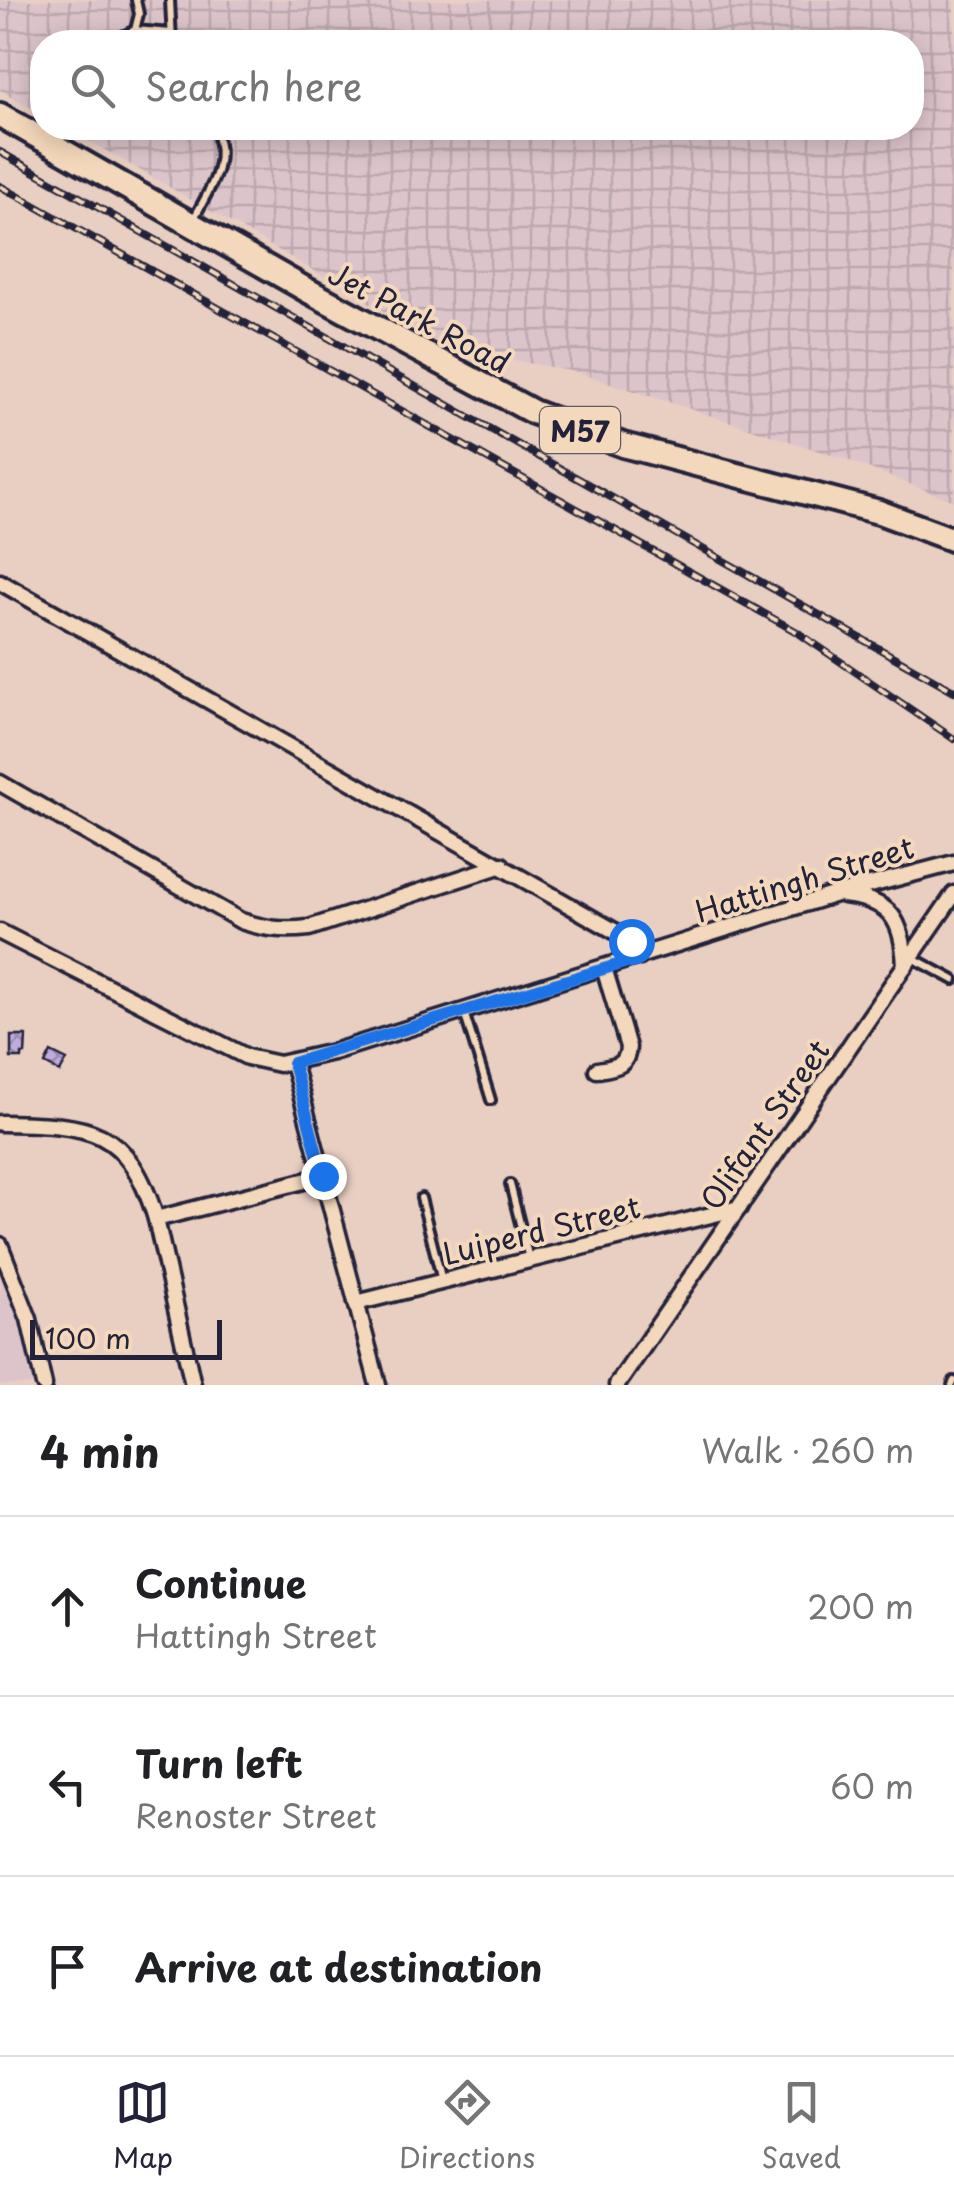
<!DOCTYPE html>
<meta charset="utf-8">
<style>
:root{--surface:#fff;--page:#f6f6f6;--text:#202124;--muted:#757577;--line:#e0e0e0;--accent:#22223b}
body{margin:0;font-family:"Playpen Sans",sans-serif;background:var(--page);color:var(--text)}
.scale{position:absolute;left:30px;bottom:25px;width:192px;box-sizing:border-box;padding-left:10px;border:5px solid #22223b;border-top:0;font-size:28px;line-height:35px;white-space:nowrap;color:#22223b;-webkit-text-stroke:8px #f4d8bb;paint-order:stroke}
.stop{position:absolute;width:30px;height:30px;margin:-22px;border:8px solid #1a73e8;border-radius:50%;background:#fff}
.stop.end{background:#1a73e8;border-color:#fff;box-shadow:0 2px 10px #0008}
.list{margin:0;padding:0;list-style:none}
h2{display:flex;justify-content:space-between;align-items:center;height:130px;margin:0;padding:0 40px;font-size:42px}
h2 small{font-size:32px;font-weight:400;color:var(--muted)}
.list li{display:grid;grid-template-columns:65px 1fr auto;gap:30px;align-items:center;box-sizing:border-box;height:180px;padding:0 40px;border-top:2px solid var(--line)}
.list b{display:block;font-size:38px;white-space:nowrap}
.list p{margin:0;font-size:32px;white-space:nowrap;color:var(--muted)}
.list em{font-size:32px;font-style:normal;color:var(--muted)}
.icon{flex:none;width:55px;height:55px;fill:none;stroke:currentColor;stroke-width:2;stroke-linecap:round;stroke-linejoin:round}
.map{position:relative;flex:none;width:954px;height:1385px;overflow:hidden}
.search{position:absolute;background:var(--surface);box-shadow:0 5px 25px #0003;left:30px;right:30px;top:30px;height:110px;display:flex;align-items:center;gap:25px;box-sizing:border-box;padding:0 35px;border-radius:40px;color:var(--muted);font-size:38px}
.sheet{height:670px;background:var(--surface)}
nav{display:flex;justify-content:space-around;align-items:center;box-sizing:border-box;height:140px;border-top:2px solid var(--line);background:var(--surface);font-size:28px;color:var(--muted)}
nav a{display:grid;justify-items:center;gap:5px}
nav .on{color:var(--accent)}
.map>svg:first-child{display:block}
.built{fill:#dcc4ca}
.industrial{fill:url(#industrial-grid)}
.building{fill:url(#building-cross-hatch);stroke:#22223b;stroke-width:2.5}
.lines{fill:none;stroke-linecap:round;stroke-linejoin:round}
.service-casing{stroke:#22223b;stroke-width:14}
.minor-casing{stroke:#22223b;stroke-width:21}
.primary-casing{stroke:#22223b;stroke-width:30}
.service{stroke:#f4d8bb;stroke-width:6}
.minor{stroke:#f4d8bb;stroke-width:14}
.primary{stroke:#f4d8bb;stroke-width:22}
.rail-casing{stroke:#22223b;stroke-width:8}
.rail{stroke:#f4d8bb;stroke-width:4;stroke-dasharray:11;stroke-linecap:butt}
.route{stroke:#1a73e8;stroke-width:12}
.labels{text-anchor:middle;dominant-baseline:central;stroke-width:8;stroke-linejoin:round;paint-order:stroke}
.shield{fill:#f4d8bb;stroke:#615961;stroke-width:2.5}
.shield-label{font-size:28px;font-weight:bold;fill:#22223b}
.street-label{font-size:30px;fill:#22223b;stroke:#f4d8bb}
</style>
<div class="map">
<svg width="954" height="1385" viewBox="0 0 954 1385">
<defs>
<pattern id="industrial-grid" width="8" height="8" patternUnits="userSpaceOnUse" patternTransform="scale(2.5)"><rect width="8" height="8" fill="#dcc4ca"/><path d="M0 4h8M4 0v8" fill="none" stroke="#bca8ae"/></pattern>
<pattern id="building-cross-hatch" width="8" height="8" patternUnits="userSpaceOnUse" patternTransform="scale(2.5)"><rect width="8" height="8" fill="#bfacdc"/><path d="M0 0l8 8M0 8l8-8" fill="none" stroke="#9b8cb4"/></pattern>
</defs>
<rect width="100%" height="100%" fill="#e9cfc2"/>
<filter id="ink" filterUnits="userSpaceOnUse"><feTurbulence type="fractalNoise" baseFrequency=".01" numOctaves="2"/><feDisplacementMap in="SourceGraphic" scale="20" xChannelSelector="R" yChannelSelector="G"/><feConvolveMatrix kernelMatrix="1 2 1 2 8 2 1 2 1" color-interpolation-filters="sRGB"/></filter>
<g filter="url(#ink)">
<polygon class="built" points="0,1248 44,1385 0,1385"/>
<polygon class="industrial" points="0,0 954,0 954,501 847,460 576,372 448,348 67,128 912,128 912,42 42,42 42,114 0,90"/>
<g class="building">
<polygon points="11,1036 26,1036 25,1054 22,1054 22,1058 11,1058"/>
<polygon points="51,1052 67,1060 60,1072 45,1064"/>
</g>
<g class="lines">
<defs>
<g id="service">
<polyline points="136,0 139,14 135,30 171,33"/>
<polyline points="170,0 172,42"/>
<polyline points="109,42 135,30"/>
<polyline points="40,75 42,74"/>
<path d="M193 220C210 188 230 163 214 128"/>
<polyline points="913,958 954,980"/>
<polyline points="464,1012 491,1100"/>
<polyline points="510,1184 529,1259"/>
<polyline points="421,1198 442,1281"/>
<polyline points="952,1385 954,1381"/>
</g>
<g id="minor">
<polyline points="0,582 625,937 634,944 640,957"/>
<path d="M0 783 241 921C265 929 284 931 309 928L502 865"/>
<path d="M843 895C891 900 903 920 905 966"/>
<polyline points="0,932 247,1057 279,1064 333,1052 836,894 954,863"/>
<polyline points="293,1063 378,1385"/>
<path d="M597 1070C615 1067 627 1067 628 1047L604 968"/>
<path d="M0 1123C90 1125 127 1125 156 1219L193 1385"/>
<polyline points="156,1219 323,1176"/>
<polyline points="0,1245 29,1319 44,1385"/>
<polyline points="356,1303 739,1208"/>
<polyline points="617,1385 954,894"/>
</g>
<polyline id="primary" points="0,115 305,289 533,412 623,445 879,512 954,540"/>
</defs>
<use href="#service" class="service-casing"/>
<use href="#minor" class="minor-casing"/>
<use href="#primary" class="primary-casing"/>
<use href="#service" class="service"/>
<use href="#minor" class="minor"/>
<use href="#primary" class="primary"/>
<defs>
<g id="rail">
<polyline points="0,152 954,691"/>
<polyline points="0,186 797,632 954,739"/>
</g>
</defs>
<use href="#rail" class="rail-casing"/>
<use href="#rail" class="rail"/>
</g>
</g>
<g class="lines" filter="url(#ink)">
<polyline class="route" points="323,1176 293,1063 640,958 631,941"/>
</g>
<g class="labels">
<rect class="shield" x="540" y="407" width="80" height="46" rx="8"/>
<g class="shield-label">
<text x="580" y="430">M57</text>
</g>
<g class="street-label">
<text transform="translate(420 317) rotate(28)">Jet Park Road</text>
<text transform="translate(804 878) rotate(-17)">Hattingh Street</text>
<text transform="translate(764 1124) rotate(-55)">Olifant Street</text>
<text transform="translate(541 1229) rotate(-14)">Luiperd Street</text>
</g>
</g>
</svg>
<div class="scale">100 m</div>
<div class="stop" style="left:631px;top:941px"></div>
<div class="stop end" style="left:323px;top:1176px"></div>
<div class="search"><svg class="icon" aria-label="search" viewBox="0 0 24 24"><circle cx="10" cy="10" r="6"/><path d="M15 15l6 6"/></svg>Search here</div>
</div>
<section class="sheet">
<h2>4 min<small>Walk · 260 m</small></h2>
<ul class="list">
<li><svg class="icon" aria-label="ahead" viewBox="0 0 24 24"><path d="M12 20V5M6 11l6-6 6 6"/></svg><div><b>Continue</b><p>Hattingh Street</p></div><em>200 m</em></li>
<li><svg class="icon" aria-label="left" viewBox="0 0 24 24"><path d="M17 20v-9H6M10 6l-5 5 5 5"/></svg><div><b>Turn left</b><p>Renoster Street</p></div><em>60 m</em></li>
<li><svg class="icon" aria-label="arrive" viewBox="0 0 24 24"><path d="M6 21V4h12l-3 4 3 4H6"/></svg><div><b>Arrive at destination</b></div></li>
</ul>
</section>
<nav>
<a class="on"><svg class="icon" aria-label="map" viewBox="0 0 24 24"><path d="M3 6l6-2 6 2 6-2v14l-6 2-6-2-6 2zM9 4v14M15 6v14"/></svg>Map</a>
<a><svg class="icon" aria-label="directions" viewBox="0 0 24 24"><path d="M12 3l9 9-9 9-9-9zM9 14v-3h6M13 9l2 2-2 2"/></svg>Directions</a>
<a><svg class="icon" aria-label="saved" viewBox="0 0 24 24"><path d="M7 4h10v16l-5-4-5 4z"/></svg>Saved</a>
</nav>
